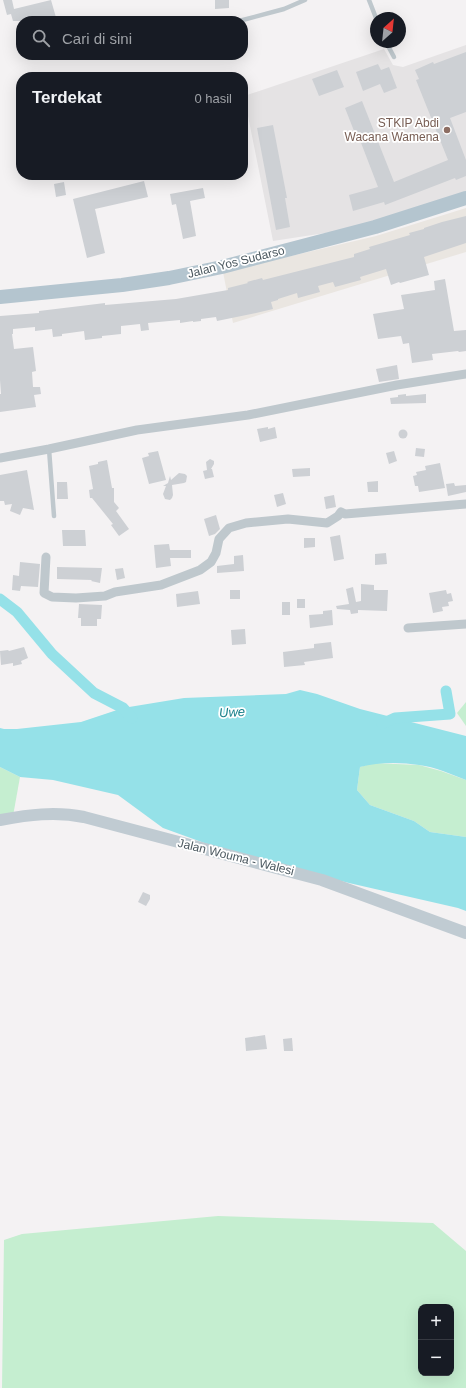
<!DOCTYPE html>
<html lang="id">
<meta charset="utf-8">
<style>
:root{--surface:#171b24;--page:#242831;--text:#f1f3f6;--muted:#9ea1a6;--line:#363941}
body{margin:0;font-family:Helvetica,sans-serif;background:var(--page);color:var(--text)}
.controls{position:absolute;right:12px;bottom:12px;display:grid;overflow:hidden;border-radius:8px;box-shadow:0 4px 16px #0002}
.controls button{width:36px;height:36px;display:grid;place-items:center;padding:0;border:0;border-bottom:1px solid var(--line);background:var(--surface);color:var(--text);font:20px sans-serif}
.compass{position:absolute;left:370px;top:12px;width:36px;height:36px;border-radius:50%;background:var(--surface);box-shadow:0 4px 16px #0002;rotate:27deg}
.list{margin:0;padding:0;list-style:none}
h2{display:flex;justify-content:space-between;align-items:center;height:52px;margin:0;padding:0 16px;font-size:17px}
h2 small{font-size:13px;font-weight:400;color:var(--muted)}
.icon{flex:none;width:22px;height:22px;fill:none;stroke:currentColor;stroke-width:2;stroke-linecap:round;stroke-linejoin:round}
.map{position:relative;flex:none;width:466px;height:1388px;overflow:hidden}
.search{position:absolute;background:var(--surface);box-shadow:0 4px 16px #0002;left:16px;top:16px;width:232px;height:44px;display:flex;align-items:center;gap:10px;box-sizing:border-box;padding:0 14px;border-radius:16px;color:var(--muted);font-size:15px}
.panel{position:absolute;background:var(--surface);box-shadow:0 4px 16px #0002;left:16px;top:72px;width:232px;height:108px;border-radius:16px}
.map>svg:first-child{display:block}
.commercial{fill:#eae6e1}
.education{fill:#e5e3e4}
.green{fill:#c5eed0;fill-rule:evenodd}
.water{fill:#95e1e8}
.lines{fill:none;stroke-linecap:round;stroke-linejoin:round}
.canal{stroke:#95e1e8;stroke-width:11}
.building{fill:#cdd0d4}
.lane{stroke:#bfc8cd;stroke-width:4.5}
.street{stroke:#bfc8cd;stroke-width:9}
.secondary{stroke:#c0cbd2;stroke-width:12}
.primary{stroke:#b4c5cf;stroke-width:14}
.education-dot{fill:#8d6e63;stroke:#fff;stroke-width:1.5}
.labels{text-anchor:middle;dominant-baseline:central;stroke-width:3.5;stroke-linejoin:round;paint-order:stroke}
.education-label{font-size:12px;fill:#785e54;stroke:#fff;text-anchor:end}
.street-label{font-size:12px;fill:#4b585f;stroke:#fff}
.water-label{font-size:13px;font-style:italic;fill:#157f89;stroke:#fff}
</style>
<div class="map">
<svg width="466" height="1388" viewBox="0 0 466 1388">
<rect width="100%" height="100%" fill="#f4f2f3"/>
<polygon class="commercial" points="466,208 466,252 233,323 223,272 376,236"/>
<polygon class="education" points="466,45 466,194 345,230 273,241 244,96 384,49 393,65 403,67"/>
<g class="green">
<polygon points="466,702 466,726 457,713"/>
<polygon points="373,763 419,765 441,771 466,780 466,837 430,832 414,821 370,805 357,790 360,767"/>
<polygon points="0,767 20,777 13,816 0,819"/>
<path d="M218 1216 433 1223 466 1251V1388H2L4 1240 22 1234ZM421 1307H451V1373H421Z"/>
</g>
<path class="water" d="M300 690 317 694 360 709 466 736V780C451 774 435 767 419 765 400 762 378 762 360 767L357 790 370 805 414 821 430 832 466 837V911L458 908 349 883 232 853 163 828 118 795 53 780 20 777 0 767V728L4 729H17L81 722 123 708 184 698 286 694Z"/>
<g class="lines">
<g class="canal">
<polyline points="0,599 17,612 52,654 94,693 123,708 132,718"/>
<polyline points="382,724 395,718 450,714 446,691"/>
</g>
</g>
<g class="building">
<polygon points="3,0 12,0 14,9 51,0 57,21 13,21 11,14 7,15"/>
<polygon points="215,0 229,0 229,8 215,9"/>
<polygon points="466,52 466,112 450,118 466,160 466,176 456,180 455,178 385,205 384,202 353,211 349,195 378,187 358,135 356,136 345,108 362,101 394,182 448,160 416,80 419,79 415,70 433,62 434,64"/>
<polygon points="378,64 381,70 389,67 397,88 384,93 380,84 363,91 356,72"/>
<polygon points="337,70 344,87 319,96 312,79"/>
<polygon points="273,125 287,198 285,198 290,227 276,230 257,128"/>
<polygon points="144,181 148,197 95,209 105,253 87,258 73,199"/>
<polygon points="64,182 66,195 56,197 54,184"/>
<polygon points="203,188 205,198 190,201 196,236 183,239 176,204 172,205 170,194"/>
<polygon points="466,216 466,243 424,257 429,275 400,283 399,282 391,285 386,269 360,277 361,280 335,287 333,282 318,286 320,292 298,298 297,293 278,299 278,300 271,302 273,309 256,313 217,321 216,317 201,319 201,321 193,322 193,321 180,323 180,320 148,323 149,330 141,331 140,324 121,326 121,334 102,336 102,338 85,340 84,331 62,334 62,336 53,337 52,329 35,331 35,327 13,329 13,334 12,334 14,349 33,347 36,371 32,372 33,387 40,387 41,394 34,395 36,407 0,412 0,394 1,394 0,380 0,316 39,313 39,311 105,303 105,305 176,299 228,290 228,288 248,283 247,282 262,278 263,280 354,257 354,254 370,249 369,247 410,235 409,233 424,229 424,228 442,222"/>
<polygon points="445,279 454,331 466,330 466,351 459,352 458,351 432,354 433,360 412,363 409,343 403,344 401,336 378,339 373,314 404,309 401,295 435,290 434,281"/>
<polygon points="397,365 399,379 379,382 376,369"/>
<polygon points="406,394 406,396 426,394 426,403 391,404 390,398 398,397 398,395"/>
<polygon points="268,427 268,429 275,427 277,438 260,442 257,429"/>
<circle cx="403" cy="434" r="4.5"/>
<polygon points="416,448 425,449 424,457 415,456"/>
<polygon points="158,451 166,480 149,484 142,458 149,456 148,453"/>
<polygon points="394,451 397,461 389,464 386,453"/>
<polygon points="210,459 214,461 214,464 211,469 212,469 214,477 205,479 203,471 207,470 206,462"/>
<polygon points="107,460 112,488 114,488 114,502 119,508 116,511 129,529 119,536 111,525 113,524 92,498 90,498 89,490 93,489 89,466 98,464 98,462"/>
<polygon points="440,463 445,488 419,492 418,486 415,486 413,476 417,475 416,472 426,470 425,466"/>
<polygon points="310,468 310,476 293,477 292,469"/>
<polygon points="27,470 34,510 23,508 20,515 10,511 12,504 5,505 4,501 0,501 0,475"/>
<polygon points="179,473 185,474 187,476 186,482 184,483 172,485 173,495 172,498 170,500 165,499 163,494 166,486 163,486 168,483 170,476 171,480"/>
<polygon points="378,481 378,492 368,492 367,482"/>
<polygon points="57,482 67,482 68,499 57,499"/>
<polygon points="454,483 455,486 466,485 466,492 448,496 446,484"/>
<polygon points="283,493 286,504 277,507 274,495"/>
<polygon points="334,495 336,507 326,509 324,497"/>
<polygon points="216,515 220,529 215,534 209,536 204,519"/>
<polygon points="62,530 85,530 86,546 63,546"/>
<polygon points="340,535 344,559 334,561 330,537"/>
<polygon points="304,538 315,538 315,547 304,548"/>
<polygon points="169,544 170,550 191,550 191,558 170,558 171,566 156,568 154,545"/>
<polygon points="386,553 387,564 375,565 375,554"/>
<polygon points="243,555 244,571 217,573 217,566 234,564 234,556"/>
<polygon points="20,562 40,564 38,587 21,586 20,591 12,590 13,575 19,576"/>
<polygon points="57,567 102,568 100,583 91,581 92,580 57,579"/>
<polygon points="123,568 125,578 117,580 115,569"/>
<polygon points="361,584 374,585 374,590 388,590 387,611 358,610 358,613 351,614 350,610 337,609 336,606 349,604 346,589 353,587 356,602 361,601"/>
<rect x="230" y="590" width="10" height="9"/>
<polygon points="446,590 447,594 451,593 453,601 448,602 449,606 442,607 443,611 433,613 429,593"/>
<polygon points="198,591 200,604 177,607 176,594"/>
<rect x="297" y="599" width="8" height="9"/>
<rect x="282" y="602" width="8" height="13"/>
<polygon points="79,604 102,605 101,619 97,619 97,626 81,626 81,618 78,618"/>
<polygon points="332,610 333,625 310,628 309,615 323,614 323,611"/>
<polygon points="245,629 246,644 232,645 231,630"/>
<polygon points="331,642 333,658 304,662 305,665 284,667 283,652 314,648 314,644"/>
<polygon points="24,647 28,658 21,661 22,664 13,666 13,663 1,665 0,651 8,650 9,651"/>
<polygon points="143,892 150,895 150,899 146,906 138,902"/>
<polygon points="265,1035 267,1049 246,1051 245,1038"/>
<polygon points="292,1038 293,1051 284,1051 283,1039"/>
</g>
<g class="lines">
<g class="lane">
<polyline points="369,0 376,18"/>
<polyline points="239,21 284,9 305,0"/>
<polyline points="386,42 394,57"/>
<polyline points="49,449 54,516"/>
</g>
<g class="street">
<polyline points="0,458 49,449 137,430 248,415 397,385 466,374"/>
<polyline points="46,557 44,593 52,597 76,598 105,596 115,592 161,585 200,570 211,562 216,553 219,539 229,528 246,523 288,519 327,523 338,516 341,512 345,514 466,504"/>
<polyline points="408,628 466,624"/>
</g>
<path class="secondary" d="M0 820C28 815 55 811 84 817L322 880 466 933"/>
<polyline class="primary" points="0,297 122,285 169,278 222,267 375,227 466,198"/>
</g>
<circle class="education-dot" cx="447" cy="130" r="4"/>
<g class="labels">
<g class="education-label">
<text x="439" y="123">STKIP Abdi<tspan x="439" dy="14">Wacana Wamena</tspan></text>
</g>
<g class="street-label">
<text transform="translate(236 262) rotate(-14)">Jalan Yos Sudarso</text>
<text transform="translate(236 857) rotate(14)">Jalan Wouma - Walesi</text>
</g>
<g class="water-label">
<text transform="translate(232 712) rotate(-3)">Uwe</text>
</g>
</g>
</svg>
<div class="controls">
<button>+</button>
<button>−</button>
</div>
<svg class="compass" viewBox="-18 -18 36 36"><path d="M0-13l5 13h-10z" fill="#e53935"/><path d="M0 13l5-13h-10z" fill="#9ea1a6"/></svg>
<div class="search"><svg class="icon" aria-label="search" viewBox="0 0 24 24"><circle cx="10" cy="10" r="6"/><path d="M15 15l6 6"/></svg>Cari di sini</div>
<section class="panel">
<h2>Terdekat<small>0 hasil</small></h2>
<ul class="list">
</ul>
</section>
</div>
